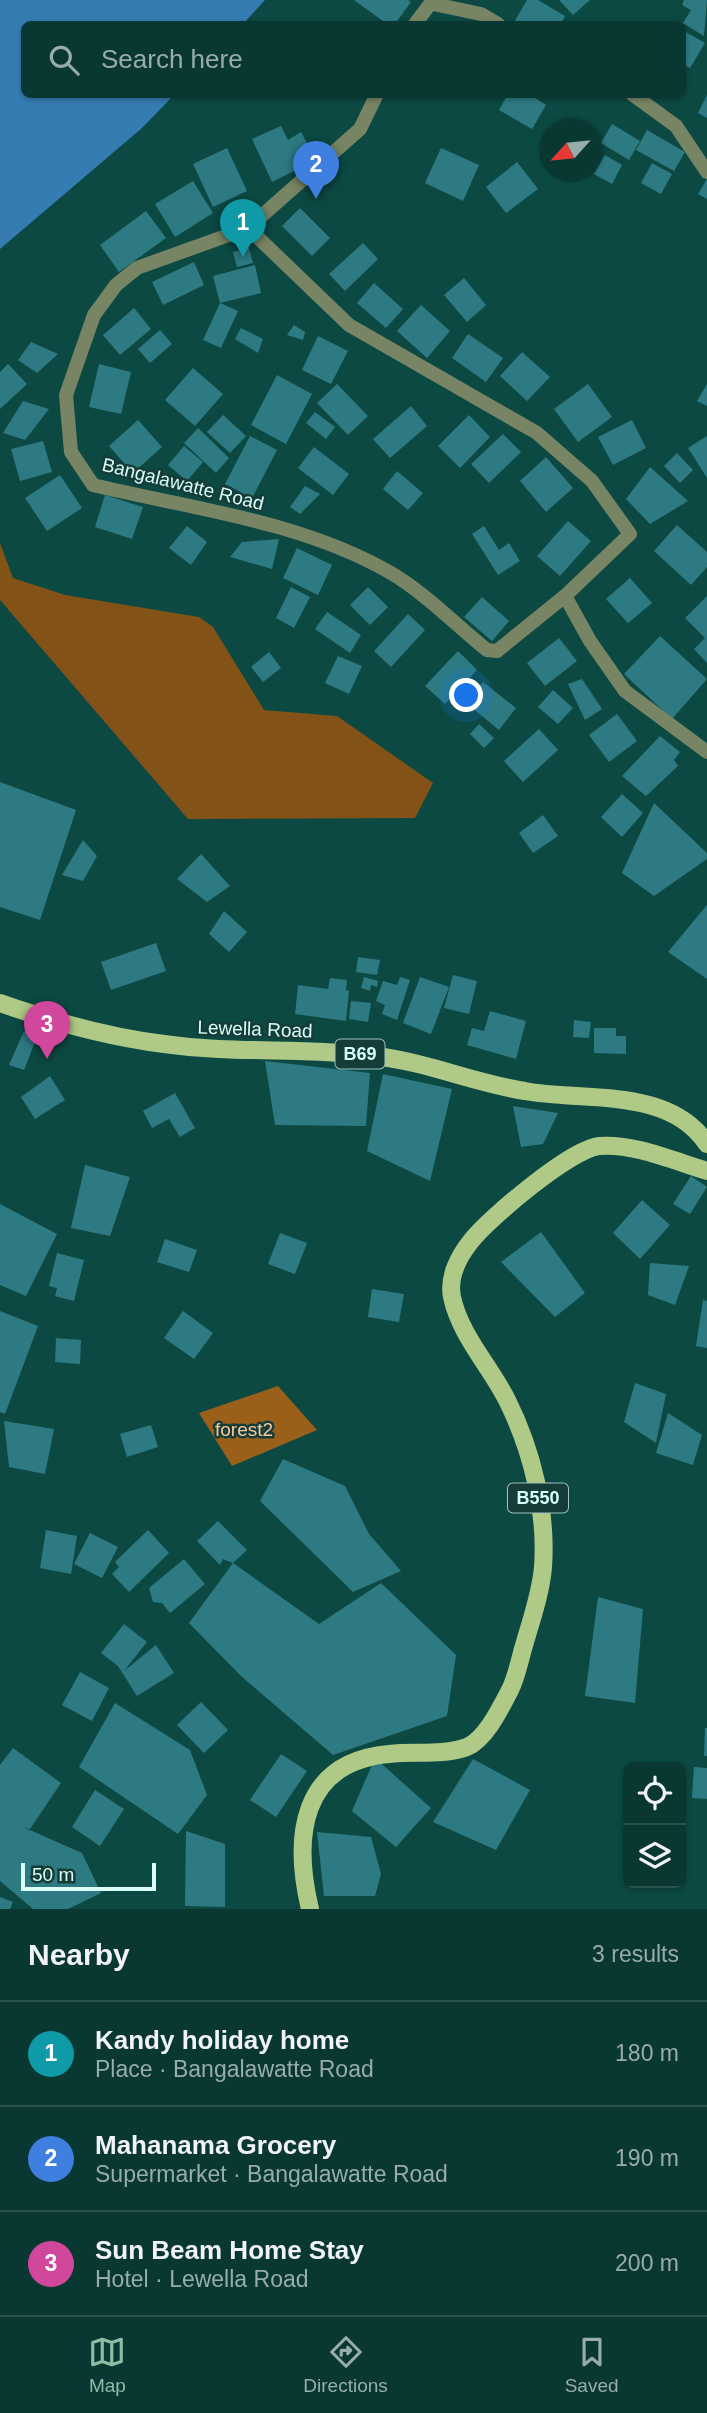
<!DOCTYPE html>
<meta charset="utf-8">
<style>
:root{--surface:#093732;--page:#123f3a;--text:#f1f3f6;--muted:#99acac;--line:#29514d;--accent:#8abfa5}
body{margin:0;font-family:Helvetica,sans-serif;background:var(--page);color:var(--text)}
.controls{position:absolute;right:21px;bottom:21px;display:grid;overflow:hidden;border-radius:10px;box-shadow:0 2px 5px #0004}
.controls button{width:63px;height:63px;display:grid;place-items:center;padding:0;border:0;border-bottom:2px solid var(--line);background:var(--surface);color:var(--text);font:35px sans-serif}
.compass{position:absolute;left:539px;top:119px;width:63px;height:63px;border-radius:50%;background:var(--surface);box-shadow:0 2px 5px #0004;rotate:243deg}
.scale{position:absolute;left:21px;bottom:18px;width:135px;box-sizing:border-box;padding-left:7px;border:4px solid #dafdf8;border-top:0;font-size:19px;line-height:24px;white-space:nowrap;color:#dafdf8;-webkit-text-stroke:5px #153c38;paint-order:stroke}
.you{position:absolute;left:467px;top:696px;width:24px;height:24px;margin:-18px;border:5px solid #fff;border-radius:50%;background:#1a73e8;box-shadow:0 0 0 10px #1a73e833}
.badge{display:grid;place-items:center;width:46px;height:46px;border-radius:50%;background:var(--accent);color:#fff;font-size:23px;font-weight:700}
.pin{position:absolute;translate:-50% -58px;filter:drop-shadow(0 2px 4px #0008)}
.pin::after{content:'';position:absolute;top:37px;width:24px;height:21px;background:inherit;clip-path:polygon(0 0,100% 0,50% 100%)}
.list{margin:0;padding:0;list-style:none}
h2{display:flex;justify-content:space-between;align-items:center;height:91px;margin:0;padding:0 28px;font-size:30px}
h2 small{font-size:23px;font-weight:400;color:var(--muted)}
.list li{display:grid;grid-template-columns:46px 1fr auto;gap:21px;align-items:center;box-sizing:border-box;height:105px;padding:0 28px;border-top:2px solid var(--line)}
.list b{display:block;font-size:26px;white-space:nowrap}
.list p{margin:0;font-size:23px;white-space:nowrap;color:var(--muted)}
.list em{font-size:23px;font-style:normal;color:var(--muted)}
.icon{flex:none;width:38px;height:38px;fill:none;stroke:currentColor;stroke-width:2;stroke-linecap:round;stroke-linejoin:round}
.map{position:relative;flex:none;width:707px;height:1909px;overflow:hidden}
.search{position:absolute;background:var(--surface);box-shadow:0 2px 5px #0004;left:21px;right:21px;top:21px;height:77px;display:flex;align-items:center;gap:18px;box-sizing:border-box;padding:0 24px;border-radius:10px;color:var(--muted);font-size:26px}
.sheet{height:406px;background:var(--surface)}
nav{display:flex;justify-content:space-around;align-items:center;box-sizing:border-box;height:98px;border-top:2px solid var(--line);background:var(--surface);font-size:19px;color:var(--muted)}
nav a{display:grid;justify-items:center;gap:4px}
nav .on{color:var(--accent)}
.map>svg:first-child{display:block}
.green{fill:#835217}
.forest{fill:#9a601a}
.water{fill:#357cb3}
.building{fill:#2e7a83}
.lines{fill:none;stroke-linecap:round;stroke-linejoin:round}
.minor{stroke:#788564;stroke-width:14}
.primary{stroke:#afc986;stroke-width:18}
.labels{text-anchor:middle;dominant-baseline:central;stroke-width:5;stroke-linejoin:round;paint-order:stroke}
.shield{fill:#153c38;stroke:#9fc3be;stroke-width:2}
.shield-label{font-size:18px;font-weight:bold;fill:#dafdf8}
.street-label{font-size:19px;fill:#dafdf8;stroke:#153c38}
.park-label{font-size:19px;fill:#fbc999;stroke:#153c38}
</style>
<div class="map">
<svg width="707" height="1909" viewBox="0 0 707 1909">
<rect width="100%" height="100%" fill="#0c4943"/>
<polygon class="green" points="0,543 13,578 65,595 199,617 213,627 264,710 337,716 433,783 415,818 188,819 0,600"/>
<polygon class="forest" points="278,1386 317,1430 232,1466 199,1413"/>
<polygon class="water" points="0,0 265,0 243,24 24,24 24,94 174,95 142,128 0,249"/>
<g class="building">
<polygon points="354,0 408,0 411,2 395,24 387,24"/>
<polygon points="527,0 538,0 565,16 561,24 513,24"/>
<polygon points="559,0 590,0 573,15"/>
<polygon points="684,0 707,0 704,36 683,23 691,10 682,5"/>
<polygon points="682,30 705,43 690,68 682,64"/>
<polygon points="508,94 529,94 546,105 532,129 499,110"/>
<polygon points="707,95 707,118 698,113"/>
<polygon points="612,124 640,141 629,160 601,143"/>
<polygon points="281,126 288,140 301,132 316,160 272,182 252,139"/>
<polygon points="647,130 685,152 674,171 636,150"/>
<polygon points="227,148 247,191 213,207 193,164"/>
<polygon points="441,148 479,165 463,201 425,183"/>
<polygon points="605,155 622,165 612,184 594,174"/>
<polygon points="517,162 538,189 506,213 486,187"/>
<polygon points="652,163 672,174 661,194 641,183"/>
<polygon points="707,179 707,199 698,194"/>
<polygon points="193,181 213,213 175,237 155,204"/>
<polygon points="300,208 330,238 312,256 282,226"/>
<polygon points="146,211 166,238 119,272 100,245"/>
<polygon points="363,243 378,259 345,291 329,274"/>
<polygon points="249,248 253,263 237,267 233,252"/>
<polygon points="194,262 204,285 163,305 152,282"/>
<polygon points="255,265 261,293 220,303 238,311 221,348 203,340 220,303 213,276"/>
<polygon points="464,278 486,305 467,322 444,295"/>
<polygon points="374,283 403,309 386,328 357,303"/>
<polygon points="421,305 450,331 427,358 397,331"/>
<polygon points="134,308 151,329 120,355 103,335"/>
<polygon points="294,325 305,332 303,340 287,335"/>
<polygon points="241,328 263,339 258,353 235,339"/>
<polygon points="160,330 172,344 150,363 138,349"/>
<polygon points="468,334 503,358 486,382 452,358"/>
<polygon points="318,336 348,351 331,384 302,370"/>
<polygon points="31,342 58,354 37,373 18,360"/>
<polygon points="522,352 550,377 527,401 500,376"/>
<polygon points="8,364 27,384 0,409 0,372"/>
<polygon points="99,364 131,372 121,414 89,407"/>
<polygon points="193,368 223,394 195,426 165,400"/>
<polygon points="277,375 312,394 286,444 251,425"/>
<polygon points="337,384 368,416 348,435 317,403"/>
<polygon points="588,384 612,417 578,442 554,409"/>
<polygon points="707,384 707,406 697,401"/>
<polygon points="23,401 49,409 25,440 3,433"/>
<polygon points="411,406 427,426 390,458 373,439"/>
<polygon points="315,412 335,427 326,439 306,423"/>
<polygon points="223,415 246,436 230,453 207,432"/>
<polygon points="469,415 490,437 460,468 438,446"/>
<polygon points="138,420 162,447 133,473 109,446"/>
<polygon points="632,420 646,448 613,465 598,437"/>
<polygon points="198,428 229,458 216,473 184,443"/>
<polygon points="503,434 521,452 489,483 471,464"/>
<polygon points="250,436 277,450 252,498 225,484"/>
<polygon points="707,436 707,478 688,448"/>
<polygon points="43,441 52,472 20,481 11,449"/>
<polygon points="184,446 203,462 187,481 168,465"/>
<polygon points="314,447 349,474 333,495 298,468"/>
<polygon points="677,453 693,470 680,483 664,466"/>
<polygon points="546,457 573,488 546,512 520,481"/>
<polygon points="650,467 688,501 650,524 626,499"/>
<polygon points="397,471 423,493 408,510 383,489"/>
<polygon points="60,475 82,508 47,531 25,498"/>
<polygon points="305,486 320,494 300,514 290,507"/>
<polygon points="105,495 143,507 132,539 95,527"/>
<polygon points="568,521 591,541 560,576 537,556"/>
<polygon points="677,525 707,552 707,567 691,585 654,551"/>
<polygon points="187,526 207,542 191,565 169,548"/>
<polygon points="484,526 499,550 509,543 520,561 498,575 472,534"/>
<polygon points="279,539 272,569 230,557 242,542"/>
<polygon points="297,548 332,565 318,595 283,578"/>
<polygon points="630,578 652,603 628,623 606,599"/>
<polygon points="291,587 310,597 294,628 276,618"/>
<polygon points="368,587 388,607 370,625 350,605"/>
<polygon points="707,596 707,663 694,649 705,638 685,618"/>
<polygon points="482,597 509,621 492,641 464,617"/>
<polygon points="327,612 361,635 350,653 315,629"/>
<polygon points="408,614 425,630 391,667 374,651"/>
<polygon points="660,636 707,679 672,719 624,674"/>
<polygon points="559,638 577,661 545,686 527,663"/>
<polygon points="458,651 477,670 445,704 425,686"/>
<polygon points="269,652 281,668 263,682 251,667"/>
<polygon points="338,656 362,666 349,694 325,683"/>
<polygon points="582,679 602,709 585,720 568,684"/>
<polygon points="483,682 516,708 499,730 466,703"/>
<polygon points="553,690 573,708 558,724 538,707"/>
<polygon points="617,714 637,741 609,762 589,735"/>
<polygon points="479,724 494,738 484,748 470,734"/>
<polygon points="539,729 558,750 523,782 504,761"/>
<polygon points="660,736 680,752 674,760 678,766 646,796 622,776"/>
<polygon points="0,782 76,810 40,920 0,907"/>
<polygon points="622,794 643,813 622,837 601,817"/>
<polygon points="654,803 707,853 707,859 654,896 622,873"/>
<polygon points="543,815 558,836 533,853 519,833"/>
<polygon points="83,840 97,856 83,881 62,875"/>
<polygon points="201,854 230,886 207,902 177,879"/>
<polygon points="707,905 707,979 668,952"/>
<polygon points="224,911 247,932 229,952 209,934"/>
<polygon points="156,943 166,971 111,990 101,962"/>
<polygon points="358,957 380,960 377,975 356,972"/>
<polygon points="453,975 477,981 469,1014 444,1008"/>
<polygon points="364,977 378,981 377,987 371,985 370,991 361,988"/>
<polygon points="400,977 410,980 397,1020 382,1014 385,1005 376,1001 383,981 397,985"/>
<polygon points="420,977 449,987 431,1034 403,1023"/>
<polygon points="330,978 347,980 346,990 349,991 346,1021 295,1014 298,985 328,989"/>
<polygon points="351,1001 371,1003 368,1022 349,1019"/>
<polygon points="490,1011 526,1021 516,1059 467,1045 472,1028 484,1031"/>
<polygon points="574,1020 591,1022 589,1038 573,1037"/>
<polygon points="594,1028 616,1028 616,1036 626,1036 626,1054 594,1053"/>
<polygon points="24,1031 37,1037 24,1070 9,1065"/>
<polygon points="265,1061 370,1073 366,1126 275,1125"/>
<polygon points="383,1074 452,1089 430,1181 367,1151"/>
<polygon points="50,1076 65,1100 35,1119 21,1097"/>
<polygon points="175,1093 195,1128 180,1137 169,1119 152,1128 143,1111"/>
<polygon points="513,1106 558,1113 543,1144 521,1147"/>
<polygon points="85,1165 130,1177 110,1236 71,1228"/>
<polygon points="691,1176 707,1187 690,1214 673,1204"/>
<polygon points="642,1200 670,1225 640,1259 613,1233"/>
<polygon points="0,1204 57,1234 26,1296 0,1285"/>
<polygon points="541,1232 585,1293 555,1317 501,1262"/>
<polygon points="280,1233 307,1243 295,1274 268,1264"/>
<polygon points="165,1239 197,1250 189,1272 157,1262"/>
<polygon points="57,1253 84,1260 74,1301 55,1296 57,1288 49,1286"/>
<polygon points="650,1263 689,1266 675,1305 648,1295"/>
<polygon points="372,1289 404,1294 399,1322 368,1317"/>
<polygon points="703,1300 707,1301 707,1348 696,1346"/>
<polygon points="0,1311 38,1326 5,1414 0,1412"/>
<polygon points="183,1311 213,1333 194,1359 164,1338"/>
<polygon points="56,1338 81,1340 80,1364 55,1362"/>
<polygon points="635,1383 666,1394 656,1443 624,1422"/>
<polygon points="668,1413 702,1435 693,1465 656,1453"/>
<polygon points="4,1421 54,1429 45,1474 9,1467"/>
<polygon points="151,1425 158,1447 127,1457 120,1434"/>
<polygon points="283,1459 345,1486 369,1534 401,1571 353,1592 346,1585 260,1501"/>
<polygon points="218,1521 247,1550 233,1563 319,1624 381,1583 456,1655 447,1716 333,1755 241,1676 189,1623 233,1563 223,1559 220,1565 197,1541"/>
<polygon points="46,1530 77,1536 71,1574 40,1568"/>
<polygon points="148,1530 169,1553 129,1592 112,1574 119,1567 115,1562"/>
<polygon points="90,1533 118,1547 102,1578 74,1564"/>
<polygon points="184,1559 205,1584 170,1613 162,1603 153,1602 149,1588"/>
<polygon points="598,1597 643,1609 635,1703 585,1696"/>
<polygon points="124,1624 147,1642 124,1671 156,1645 174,1673 137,1696 118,1666 101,1653"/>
<polygon points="80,1672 109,1688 92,1721 62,1705"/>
<polygon points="201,1702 228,1730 204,1753 177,1725"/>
<polygon points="115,1703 190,1750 207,1795 178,1834 79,1767"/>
<polygon points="705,1728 707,1728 707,1756 704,1756"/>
<polygon points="13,1748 61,1783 30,1829 23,1827 82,1853 101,1893 68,1909 33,1909 0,1881 0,1765"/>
<polygon points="281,1754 307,1771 276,1817 250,1800"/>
<polygon points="375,1758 431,1808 396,1847 352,1811"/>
<polygon points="473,1759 530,1790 496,1850 433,1822"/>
<polygon points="694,1767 707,1768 707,1799 692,1798"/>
<polygon points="95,1790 124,1809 100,1846 72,1827"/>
<polygon points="186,1831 225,1844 225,1907 185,1906"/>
<polygon points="317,1832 371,1837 381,1874 375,1896 324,1896"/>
<polygon points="0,1897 13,1902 10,1909 0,1909"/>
</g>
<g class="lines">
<g class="minor">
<polyline points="433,4 481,14 498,24"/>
<polyline points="415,24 433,0"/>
<polyline points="632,94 676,126 707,172"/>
<path d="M248 228 349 325 537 433 592 481 630 534 565 596 497 651 487 650C456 625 425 593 391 573 301 521 193 509 93 485L71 452 66 395 94 315 116 285 137 268Z"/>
<polyline points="248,228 360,129 377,94"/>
<polyline points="565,596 590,641 625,691 707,752"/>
</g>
<g class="primary">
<path d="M0 1003C54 1022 107 1037 164 1044 234 1054 305 1047 375 1056 427 1062 474 1083 525 1091 582 1102 669 1086 707 1144"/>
<path d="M310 1909C293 1838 300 1762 389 1754 415 1751 442 1756 467 1747 486 1739 501 1707 510 1690 517 1676 520 1658 525 1642 532 1618 541 1592 543 1567 547 1511 532 1450 507 1400 490 1366 460 1335 452 1297 448 1277 459 1256 471 1241 489 1218 571 1149 599 1146 633 1143 674 1161 707 1171"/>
</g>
</g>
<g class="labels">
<g class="shield">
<rect x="335.5" y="1039.5" width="49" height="29" rx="5"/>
<rect x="508" y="1483.5" width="60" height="29" rx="5"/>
</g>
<g class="shield-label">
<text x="360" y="1054">B69</text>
<text x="538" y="1498">B550</text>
</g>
<g class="street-label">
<text transform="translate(183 484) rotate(14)">Bangalawatte Road</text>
<text transform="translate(255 1029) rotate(2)">Lewella Road</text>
</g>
<g class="park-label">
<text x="244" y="1429">forest2</text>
</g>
</g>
</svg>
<div class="controls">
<button><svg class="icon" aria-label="locate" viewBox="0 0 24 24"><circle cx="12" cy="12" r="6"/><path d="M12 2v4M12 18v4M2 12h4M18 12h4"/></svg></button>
<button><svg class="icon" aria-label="layers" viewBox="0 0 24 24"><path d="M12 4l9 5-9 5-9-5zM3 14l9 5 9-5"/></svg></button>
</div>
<svg class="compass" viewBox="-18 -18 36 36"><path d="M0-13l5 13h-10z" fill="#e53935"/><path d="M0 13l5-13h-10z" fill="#99acac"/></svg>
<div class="scale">50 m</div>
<div class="you"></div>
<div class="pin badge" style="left:243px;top:257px;background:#0f9aa8">1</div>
<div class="pin badge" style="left:316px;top:199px;background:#3f7fe0">2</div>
<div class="pin badge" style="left:47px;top:1059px;background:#d1479c">3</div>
<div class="search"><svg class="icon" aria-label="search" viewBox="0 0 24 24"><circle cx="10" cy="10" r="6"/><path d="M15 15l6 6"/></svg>Search here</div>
</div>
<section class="sheet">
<h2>Nearby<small>3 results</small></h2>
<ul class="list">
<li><span class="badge" style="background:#0f9aa8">1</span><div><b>Kandy holiday home</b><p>Place · Bangalawatte Road</p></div><em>180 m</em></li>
<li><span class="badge" style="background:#3f7fe0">2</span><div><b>Mahanama Grocery</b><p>Supermarket · Bangalawatte Road</p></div><em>190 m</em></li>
<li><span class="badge" style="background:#d1479c">3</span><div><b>Sun Beam Home Stay</b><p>Hotel · Lewella Road</p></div><em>200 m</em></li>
</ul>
</section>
<nav>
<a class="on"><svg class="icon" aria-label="map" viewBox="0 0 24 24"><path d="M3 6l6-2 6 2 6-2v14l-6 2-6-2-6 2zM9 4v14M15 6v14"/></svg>Map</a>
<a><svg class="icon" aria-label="directions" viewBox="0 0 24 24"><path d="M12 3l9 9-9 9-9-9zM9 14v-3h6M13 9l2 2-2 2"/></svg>Directions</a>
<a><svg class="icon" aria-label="saved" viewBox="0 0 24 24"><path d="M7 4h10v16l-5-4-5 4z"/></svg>Saved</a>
</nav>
